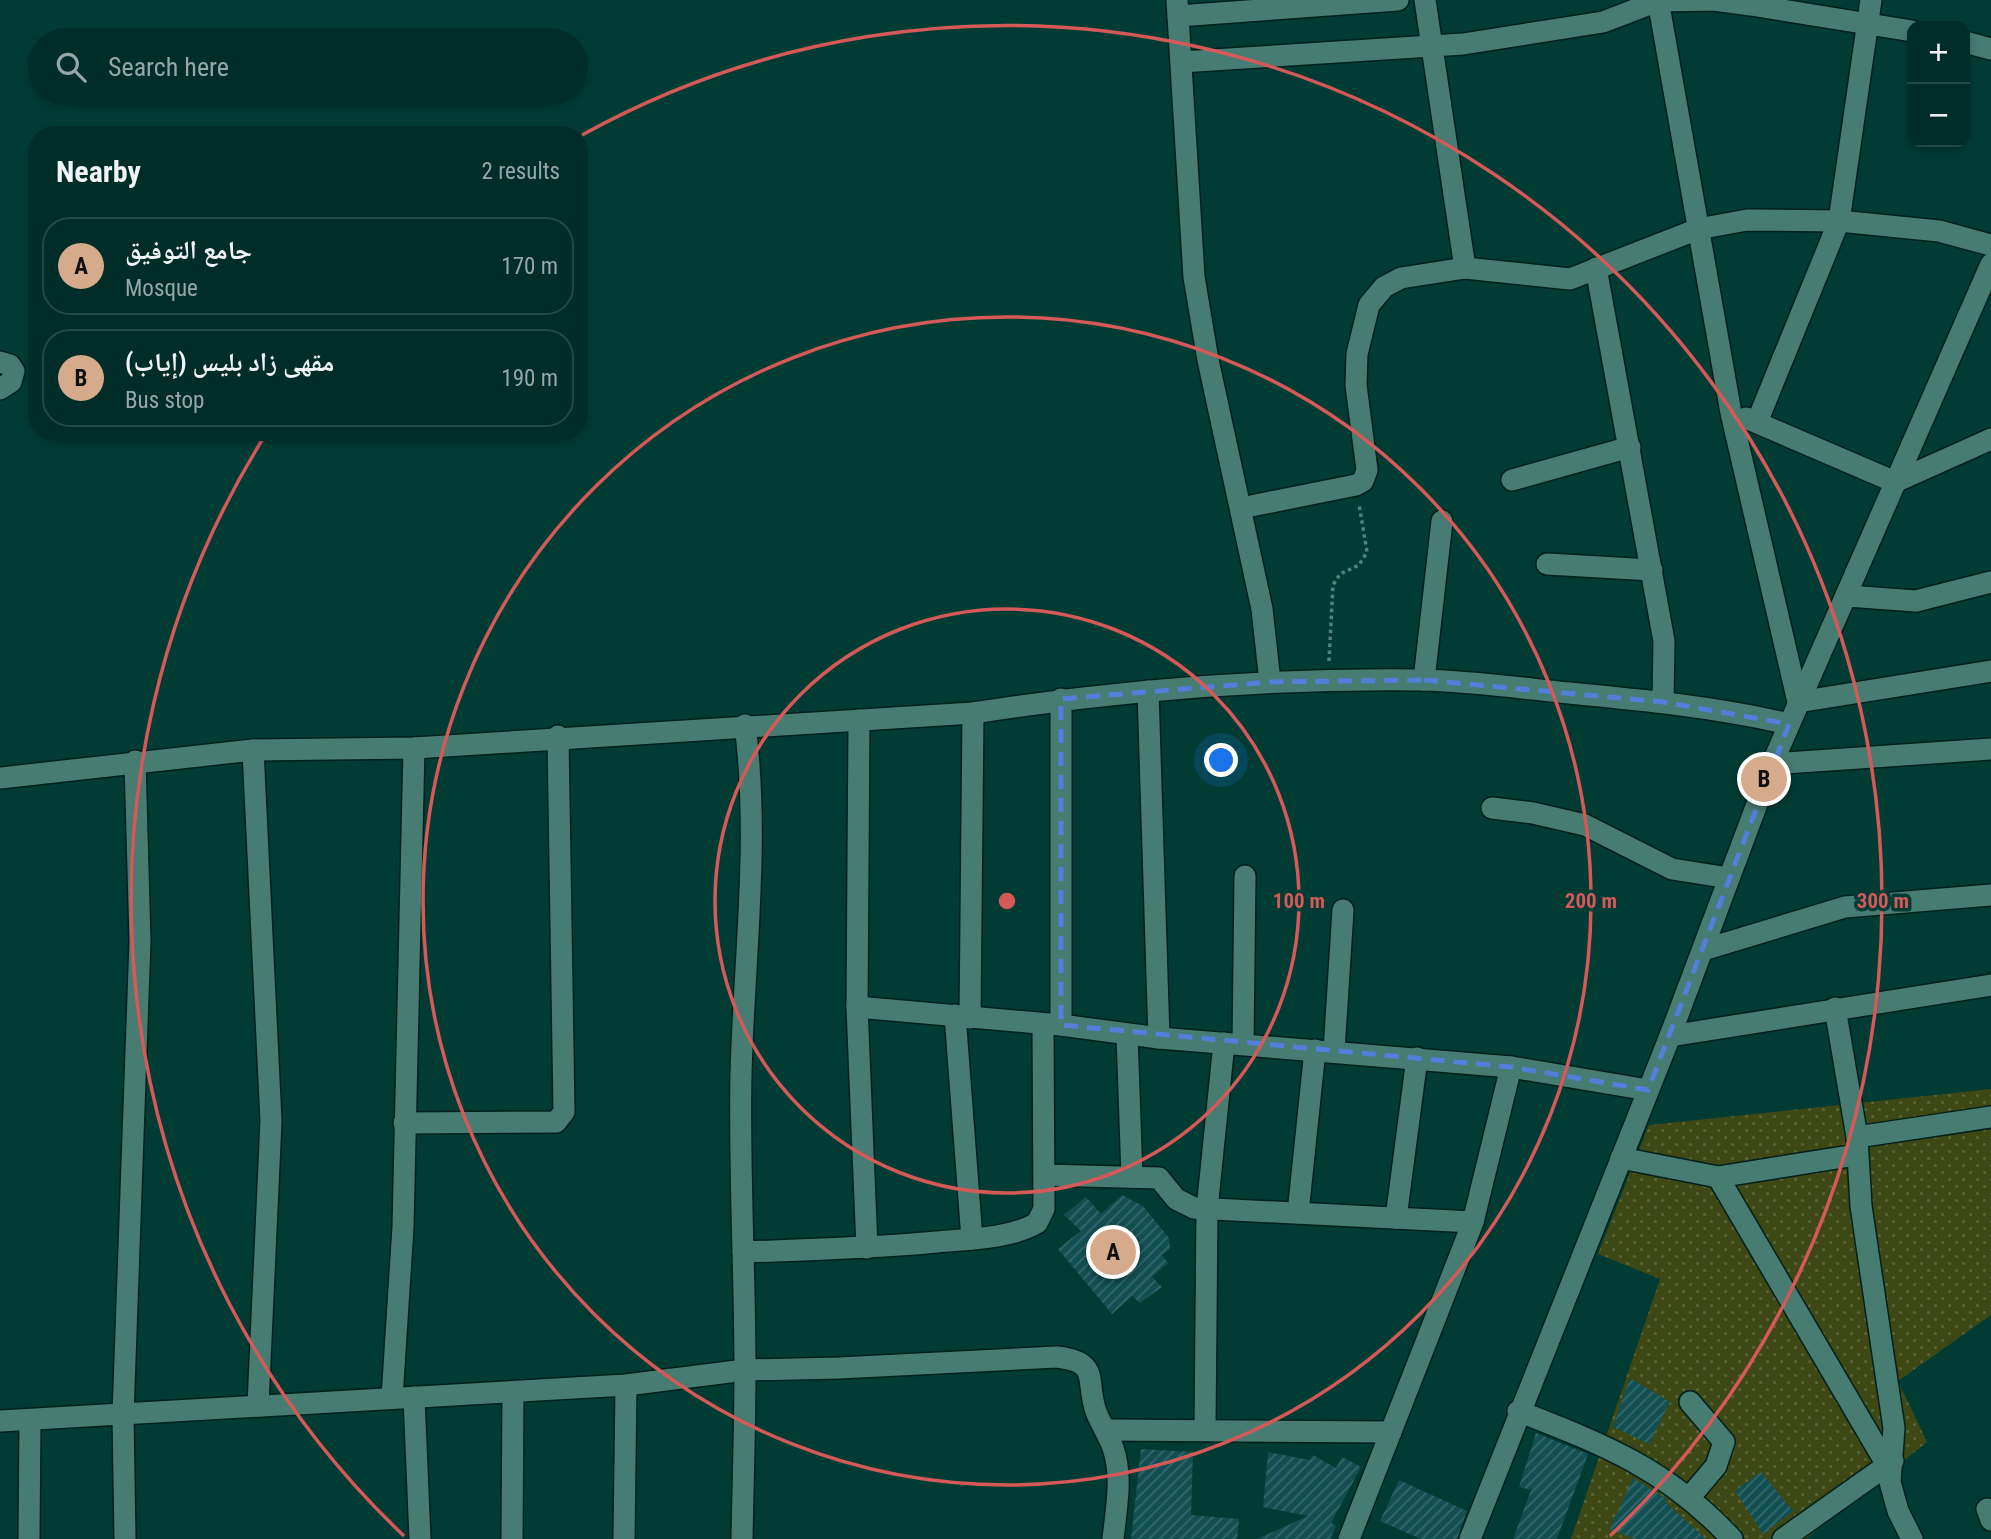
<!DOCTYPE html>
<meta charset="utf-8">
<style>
:root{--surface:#002d27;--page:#0a352f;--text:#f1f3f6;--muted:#95a8a7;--line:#224944;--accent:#d6ab8b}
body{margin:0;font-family:"Roboto Condensed","Noto Naskh Arabic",sans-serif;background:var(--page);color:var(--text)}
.controls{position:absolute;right:21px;top:21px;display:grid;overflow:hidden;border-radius:14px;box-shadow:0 4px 10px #0003}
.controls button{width:63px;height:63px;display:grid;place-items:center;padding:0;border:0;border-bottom:2px solid var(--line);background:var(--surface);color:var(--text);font:35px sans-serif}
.you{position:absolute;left:1222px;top:761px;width:24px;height:24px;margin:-18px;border:5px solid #fff;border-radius:50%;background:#1a73e8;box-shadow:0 0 0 10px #1a73e833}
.badge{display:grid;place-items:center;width:46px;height:46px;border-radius:50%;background:var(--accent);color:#111;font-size:23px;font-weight:700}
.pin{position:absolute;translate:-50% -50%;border:4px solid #fff;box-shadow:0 2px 7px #0006}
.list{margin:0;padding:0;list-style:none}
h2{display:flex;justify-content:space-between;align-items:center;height:91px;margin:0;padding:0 28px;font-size:30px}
h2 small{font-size:23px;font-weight:400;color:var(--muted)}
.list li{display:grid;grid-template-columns:46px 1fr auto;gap:21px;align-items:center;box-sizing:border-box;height:98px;margin:0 14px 14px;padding:0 14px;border:2px solid var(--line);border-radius:28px}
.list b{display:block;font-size:26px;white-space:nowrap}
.list p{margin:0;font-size:23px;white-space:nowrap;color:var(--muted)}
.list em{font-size:23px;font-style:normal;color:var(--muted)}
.icon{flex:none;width:38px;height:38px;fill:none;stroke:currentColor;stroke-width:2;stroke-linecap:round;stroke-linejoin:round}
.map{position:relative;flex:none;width:1991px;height:1539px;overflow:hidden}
.search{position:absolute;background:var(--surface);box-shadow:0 4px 10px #0003;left:28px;top:28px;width:560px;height:77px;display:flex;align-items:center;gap:18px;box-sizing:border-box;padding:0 24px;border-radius:38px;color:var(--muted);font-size:26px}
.panel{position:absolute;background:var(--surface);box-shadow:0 4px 10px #0003;left:28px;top:126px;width:560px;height:315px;border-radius:28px}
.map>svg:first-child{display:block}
.grass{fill:url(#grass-dots)}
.building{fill:url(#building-hatch)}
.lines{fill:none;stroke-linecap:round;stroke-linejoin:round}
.minor-casing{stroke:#03201b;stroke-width:24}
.path{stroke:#54837c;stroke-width:3.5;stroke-dasharray:3.5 3.5;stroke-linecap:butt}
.minor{stroke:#477c72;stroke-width:21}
.marked{fill:none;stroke:#537edc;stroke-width:5;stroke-dasharray:14 9;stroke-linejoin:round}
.ring{fill:none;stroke:#d55958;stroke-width:3.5}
.centre{fill:#d55958;stroke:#003c34;stroke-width:3.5}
.ring-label{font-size:21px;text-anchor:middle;font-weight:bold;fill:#d55958;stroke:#003c34;stroke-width:7;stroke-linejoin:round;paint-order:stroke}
</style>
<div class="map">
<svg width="1991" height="1539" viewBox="0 0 1991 1539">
<defs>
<pattern id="grass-dots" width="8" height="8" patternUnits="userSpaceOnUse" patternTransform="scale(1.75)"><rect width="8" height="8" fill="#3d4815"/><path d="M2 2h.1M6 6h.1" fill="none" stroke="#586337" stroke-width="1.8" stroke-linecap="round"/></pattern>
<pattern id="building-hatch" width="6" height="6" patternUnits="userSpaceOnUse" patternTransform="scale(1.75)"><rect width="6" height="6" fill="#124f53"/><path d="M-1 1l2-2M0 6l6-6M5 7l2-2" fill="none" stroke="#33696c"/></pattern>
</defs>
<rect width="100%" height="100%" fill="#003c34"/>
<polygon class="grass" points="1991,1089 1991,1315 1898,1381 1927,1442 1806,1539 1571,1539 1660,1279 1598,1254 1649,1125"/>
<g class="building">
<polygon points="1122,1195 1143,1206 1169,1238 1170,1249 1162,1255 1168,1263 1152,1277 1162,1287 1140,1303 1132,1296 1112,1314 1058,1249 1081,1231 1064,1215 1086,1197 1101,1214"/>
<polygon points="1630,1378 1670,1402 1649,1444 1613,1427"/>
<polygon points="1536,1433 1588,1454 1557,1539 1513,1539 1531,1490 1519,1487"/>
<polygon points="1141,1449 1193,1452 1191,1515 1239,1519 1237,1539 1131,1539"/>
<polygon points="1268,1452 1310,1460 1313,1455 1336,1468 1342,1457 1361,1467 1331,1523 1336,1526 1330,1539 1257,1539 1308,1516 1263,1507"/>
<polygon points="1761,1472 1793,1511 1763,1534 1735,1491"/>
<polygon points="1633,1478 1667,1499 1665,1502 1706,1539 1634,1539 1610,1529"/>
<polygon points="1399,1480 1467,1511 1457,1539 1421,1539 1380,1521"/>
</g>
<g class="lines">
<defs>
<g id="minor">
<polyline points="1177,0 1194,277 1208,360 1262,609 1270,682"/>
<polyline points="1425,0 1465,268"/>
<polyline points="1658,0 1731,413 1798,702 1991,671"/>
<polyline points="1178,16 1398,0"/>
<polyline points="1965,42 1991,49"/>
<polyline points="1181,62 1463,44 1603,22 1658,1 1714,0 1751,5 1912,31"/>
<polyline points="1596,268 1664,641 1663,702"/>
<polyline points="0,362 10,365 14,371 11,382 0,389"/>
<polyline points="1746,418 1895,482 1991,439"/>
<polyline points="1757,422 1839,221 1871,0"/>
<polyline points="1512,480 1630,447"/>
<polyline points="1241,508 1356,485 1363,481 1367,470 1356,385 1357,354 1369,305 1384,287 1401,278 1465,268 1570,279 1698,229 1747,220 1839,221 1939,231 1991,245"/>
<polyline points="1547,564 1652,570"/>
<polyline points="1847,596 1916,601 1991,582"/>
<polyline points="1424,680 1442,521"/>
<polyline points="1148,691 1159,1038"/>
<polyline points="859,720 857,1007 867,1248"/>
<polyline points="253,750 271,1121 258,1405"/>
<polyline points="1772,764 1991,749"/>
<path d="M0 778 253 750 414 748 973 713C1121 690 1271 678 1421 680 1470 681 1520 688 1569 693 1643 700 1716 707 1789 724"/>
<polyline points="1492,808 1533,813 1585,825 1672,869 1729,878"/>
<polyline points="1703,950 1845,907 1991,895"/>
<polyline points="857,1007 1061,1025 1159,1038 1511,1067 1648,1090"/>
<polyline points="1835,1008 1857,1137 1991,1117"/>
<polyline points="955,1015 972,1239"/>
<polyline points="970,1018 973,713"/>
<polyline points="1061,1025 1061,699"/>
<polyline points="1127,1035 1132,1177"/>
<polyline points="1670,1036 1991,985"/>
<polyline points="1243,1044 1245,876"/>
<polyline points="1334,1051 1343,910"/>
<polyline points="404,1123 556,1122 564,1112 558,736"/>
<polyline points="1857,1137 1861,1206 1894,1428 1890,1482 1898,1511 1912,1539"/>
<polyline points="1621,1158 1718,1177 1856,1155"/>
<polyline points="1044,1175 1159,1178 1176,1199 1194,1208 1473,1222"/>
<polyline points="1718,1177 1887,1465"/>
<polyline points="1298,1213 1315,1050"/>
<polyline points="1396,1218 1417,1058"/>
<path d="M743 1252C808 1250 872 1248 937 1242 969 1239 1009 1239 1037 1223L1044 1209 1043 1024"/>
<polyline points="414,1397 420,1539"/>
<polyline points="392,1398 403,1227 414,748"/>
<path d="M1518 1411C1605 1445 1667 1469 1732 1539"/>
<path d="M0 1421 626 1385 745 1370 839 1368 1057 1357C1103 1362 1084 1383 1097 1414 1102 1426 1109 1436 1113 1448 1123 1476 1116 1510 1113 1539"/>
<polyline points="1107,1430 1391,1432"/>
<polyline points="1205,1430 1207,1209 1224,1043"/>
<polyline points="1689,1498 1716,1466 1724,1442 1690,1402"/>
<polyline points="1987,1509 1991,1520"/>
<polyline points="29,1539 30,1420"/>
<polyline points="125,1539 123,1415 140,941 135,761"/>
<polyline points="512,1539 513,1393"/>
<polyline points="624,1539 626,1385"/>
<path d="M742 1539C743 1483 745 1426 745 1370 745 1271 739 1172 741 1074 744 958 760 841 745 725"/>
<polyline points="1349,1539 1473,1222 1511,1067"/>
<polyline points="1470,1539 1670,1036 1772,764 1991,264"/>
<polyline points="1783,1539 1893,1461"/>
</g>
</defs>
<use href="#minor" class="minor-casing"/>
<polyline class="path" points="1329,661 1333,585 1340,574 1359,565 1367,552 1359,504"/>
<use href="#minor" class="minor"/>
</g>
<path class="marked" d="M1424 680 1663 702 1789 724 1648 1090 1511 1067 1061 1025V699L1270 682Z"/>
<g class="ring">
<circle cx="1007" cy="901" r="292"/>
<circle cx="1007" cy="901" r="584"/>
<path d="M404 1536A876 876 0 0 1 264 437M582 135A876 876 0 0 1 1610 1536"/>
</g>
<circle cx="1007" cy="901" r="10" class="centre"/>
<g class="ring-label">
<text x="1299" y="908">100 m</text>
<text x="1591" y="908">200 m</text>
<text x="1883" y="908">300 m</text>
</g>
</svg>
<div class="controls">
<button>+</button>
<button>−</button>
</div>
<div class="you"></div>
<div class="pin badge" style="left:1113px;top:1252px">A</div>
<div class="pin badge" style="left:1764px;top:779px">B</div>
<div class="search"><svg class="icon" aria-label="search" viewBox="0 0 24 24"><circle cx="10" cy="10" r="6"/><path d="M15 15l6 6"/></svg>Search here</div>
<section class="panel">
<h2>Nearby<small>2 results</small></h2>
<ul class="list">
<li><span class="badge">A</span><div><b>جامع التوفيق</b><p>Mosque</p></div><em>170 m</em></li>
<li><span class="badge">B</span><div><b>مقهى زاد بليس (إياب)</b><p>Bus stop</p></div><em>190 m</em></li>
</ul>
</section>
</div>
